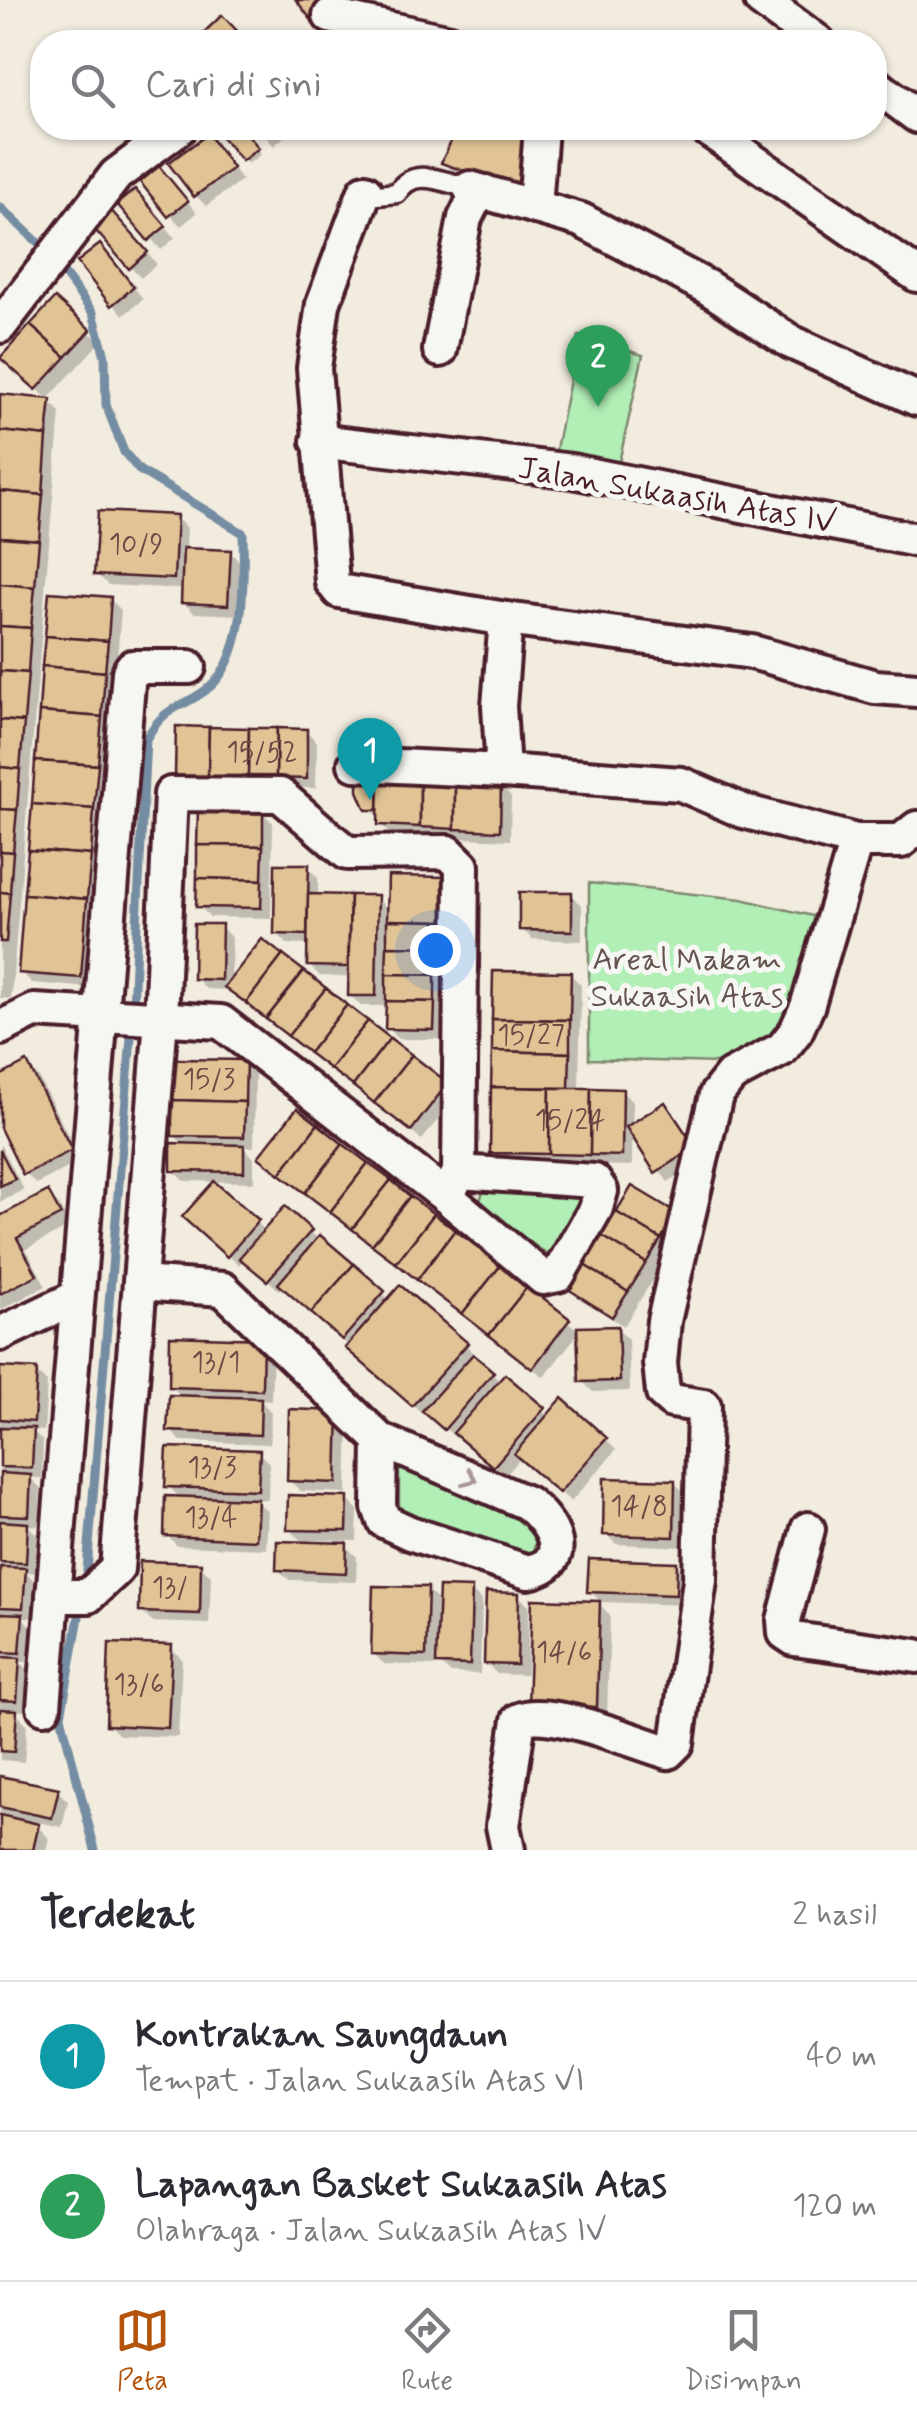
<!DOCTYPE html>
<html lang="id">
<meta charset="utf-8">
<style>
:root{--surface:#fff;--page:#f2f2f3;--text:#2b2b33;--muted:#7c7c81;--line:#e1e1e2;--accent:#b45309}
body{margin:0;font-family:Mynerve,sans-serif;background:var(--page);color:var(--text)}
.you{position:absolute;left:435px;top:950px;width:35px;height:35px;margin:-25px;border:8px solid #fff;border-radius:50%;background:#1a73e8;box-shadow:0 0 0 15px #1a73e833}
.badge{display:grid;place-items:center;width:65px;height:65px;border-radius:50%;background:var(--accent);color:#fff;font-size:32px;font-weight:700}
.pin{position:absolute;translate:-50% -82px;filter:drop-shadow(0 2px 5px #0008)}
.pin::after{content:'';position:absolute;top:52px;width:35px;height:30px;background:inherit;clip-path:polygon(0 0,100% 0,50% 100%)}
.list{margin:0;padding:0;list-style:none}
h2{display:flex;justify-content:space-between;align-items:center;height:130px;margin:0;padding:0 40px;font-size:42px}
h2 small{font-size:32px;font-weight:400;color:var(--muted)}
.list li{display:grid;grid-template-columns:65px 1fr auto;gap:30px;align-items:center;box-sizing:border-box;height:150px;padding:0 40px;border-top:2px solid var(--line)}
.list b{display:block;font-size:38px;white-space:nowrap}
.list p{margin:0;font-size:32px;white-space:nowrap;color:var(--muted)}
.list em{font-size:32px;font-style:normal;color:var(--muted)}
.icon{flex:none;width:55px;height:55px;fill:none;stroke:currentColor;stroke-width:2;stroke-linecap:round;stroke-linejoin:round}
.map{position:relative;flex:none;width:917px;height:1850px;overflow:hidden}
.search{position:absolute;background:var(--surface);box-shadow:0 2px 8px #0004;left:30px;right:30px;top:30px;height:110px;display:flex;align-items:center;gap:25px;box-sizing:border-box;padding:0 35px;border-radius:40px;color:var(--muted);font-size:38px}
.sheet{height:430px;background:var(--surface)}
nav{display:flex;justify-content:space-around;align-items:center;box-sizing:border-box;height:140px;border-top:2px solid var(--line);background:var(--surface);font-size:28px;color:var(--muted)}
nav a{display:grid;justify-items:center;gap:5px}
nav .on{color:var(--accent)}
.map>svg:first-child{display:block}
.green{fill:#b1efb6;stroke:#7e8770;stroke-width:2.5}
.shadow{fill:#0003}
.lines{fill:none;stroke-linecap:round;stroke-linejoin:round}
.stream{stroke:#758da2;stroke-width:9}
.building{fill:#e1c495;stroke:#4a1f2b;stroke-width:2.5}
.service-casing{stroke:#4a1f2b;stroke-width:25}
.minor-casing{stroke:#4a1f2b;stroke-width:40}
.service{stroke:#f6f6f2;stroke-width:18}
.minor{stroke:#f6f6f2;stroke-width:32}
.oneway{stroke:#a99598}
.labels{text-anchor:middle;dominant-baseline:central;stroke-width:10;stroke-linejoin:round;paint-order:stroke}
.number-label{font-size:28px;fill:#704846}
.street-label{font-size:32px;fill:#4a1f2b;stroke:#f6f6f2}
.park-label{font-size:32px;fill:#64534e;stroke:#f6f6f2}
</style>
<div class="map">
<svg width="917" height="1850" viewBox="0 0 917 1850">
<rect width="100%" height="100%" fill="#f2ecdf"/>
<filter id="ink" filterUnits="userSpaceOnUse"><feTurbulence type="fractalNoise" baseFrequency=".01" numOctaves="2"/><feDisplacementMap in="SourceGraphic" scale="20" xChannelSelector="R" yChannelSelector="G"/><feConvolveMatrix kernelMatrix="1 2 1 2 8 2 1 2 1" color-interpolation-filters="sRGB"/></filter>
<g filter="url(#ink)">
<g class="green">
<polygon points="579,336 643,355 617,471 554,459"/>
<polygon points="589,883 742,899 825,919 798,1006 771,1046 719,1063 589,1059"/>
<polygon points="484,1189 580,1189 581,1214 550,1257 479,1203"/>
<polygon points="399,1468 530,1522 537,1534 533,1553 519,1558 407,1516 399,1506"/>
</g>
<g class="shadow">
<polygon points="222,19 245,42 197,42"/>
<polygon points="220,128 240,128 261,154 248,164"/>
<polygon points="258,128 280,128 286,135 274,146"/>
<polygon points="460,128 507,128 533,137 531,199 455,173 444,163"/>
<polygon points="208,137 242,180 206,206 195,195"/>
<polygon points="170,180 197,213 181,226 170,215"/>
<polygon points="146,203 175,238 161,250 121,204"/>
<polygon points="120,222 157,264 141,278 130,267"/>
<polygon points="111,258 143,299 124,315 113,304"/>
<polygon points="55,301 100,342 48,399 14,368"/>
<polygon points="0,397 49,401 60,412 11,999 0,998"/>
<polygon points="176,518 187,528 186,551 230,552 241,563 238,615 194,613 183,602 184,589 108,585 97,574"/>
<polygon points="110,599 121,610 91,988 32,983 21,972"/>
<polygon points="306,731 317,742 316,788 189,786 178,775"/>
<polygon points="361,777 500,786 511,797 510,840 391,835 381,824 381,814 374,813 368,808"/>
<polygon points="262,812 273,823 271,918 210,917 199,906"/>
<polygon points="308,867 318,878 318,897 377,898 390,911 390,878 458,931 446,931 444,1039 398,1039 388,1028 388,1006 361,1006 350,995 351,977 320,976 309,965 310,945 287,944 277,933"/>
<polygon points="571,895 582,905 582,941 532,939 521,928"/>
<polygon points="221,927 232,938 231,982 457,1095 422,1140 230,990 206,989 196,978"/>
<polygon points="496,973 570,974 581,985 579,1091 622,1092 633,1102 632,1126 665,1105 704,1159 668,1182 632,1132 632,1166 503,1163 493,1152"/>
<polygon points="245,1063 255,1074 254,1147 243,1147 254,1158 254,1182 184,1181 174,1170 185,1146 174,1135"/>
<polygon points="27,1065 38,1076 81,1161 36,1184 25,1173 0,1122 0,1078"/>
<polygon points="297,1111 578,1330 617,1329 628,1339 630,1391 593,1392 582,1381 580,1331 544,1377 272,1167"/>
<polygon points="0,1144 24,1190 0,1202"/>
<polygon points="214,1184 266,1231 310,1232 390,1300 466,1345 476,1356 474,1358 501,1382 550,1417 606,1439 616,1450 571,1502 521,1457 505,1476 459,1435 456,1438 427,1412 424,1415 283,1286 279,1290 244,1259 239,1265 196,1228"/>
<polygon points="48,1194 59,1205 70,1226 26,1249 46,1286 0,1310 0,1219"/>
<polygon points="675,1215 686,1226 624,1326 582,1300 571,1289"/>
<polygon points="262,1341 273,1352 271,1400 259,1399 271,1412 270,1444 181,1441 170,1430 183,1398 171,1386"/>
<polygon points="0,1369 36,1371 47,1382 44,1431 32,1430 43,1441 42,1478 30,1478 41,1488 39,1526 28,1525 38,1536 36,1573 26,1572 35,1582 33,1618 22,1617 32,1628 30,1662 20,1662 30,1671 27,1711 13,1710 27,1724 24,1762 0,1760"/>
<polygon points="338,1413 349,1424 347,1493 300,1491 289,1480"/>
<polygon points="258,1452 269,1463 268,1500 255,1499 268,1512 266,1549 177,1546 167,1535 181,1499 168,1486"/>
<polygon points="674,1482 685,1493 684,1547 616,1544 605,1534"/>
<polygon points="347,1499 358,1510 357,1541 310,1540 309,1545 346,1546 357,1557 356,1582 289,1580 278,1569 305,1544 289,1529"/>
<polygon points="200,1565 211,1576 209,1624 152,1622 141,1611"/>
<polygon points="676,1565 687,1575 686,1605 601,1602 590,1591"/>
<polygon points="427,1590 441,1603 471,1590 482,1601 480,1674 450,1673 436,1660 436,1666 384,1664 373,1653"/>
<polygon points="518,1595 529,1606 527,1675 497,1674 486,1663"/>
<polygon points="599,1604 610,1615 607,1717 542,1714"/>
<polygon points="171,1648 182,1659 178,1737 119,1735 108,1724"/>
<polygon points="0,1779 57,1790 68,1801 62,1827 32,1821 49,1838 46,1850 0,1850"/>
</g>
<g class="lines">
<g class="stream">
<polyline points="0,207 43,247"/>
<path d="M65 275 93 313 105 356 106 405 124 452 139 470 243 533C244 578 247 660 206 690 178 711 166 704 146 739L133 1007"/>
<polyline points="87,1570 131,1037"/>
<polyline points="79,1617 61,1716 95,1850"/>
</g>
</g>
<g class="building">
<polygon points="296,0 330,0 333,4 313,22"/>
<polygon points="222,15 240,34 231,42 194,42"/>
<polygon points="242,128 259,148 242,161 215,129"/>
<polygon points="457,128 514,128 534,135 521,190 441,163"/>
<polygon points="208,134 233,168 194,197 168,163"/>
<polygon points="159,166 188,201 168,217 140,182"/>
<polygon points="135,189 166,226 148,241 117,204"/>
<polygon points="109,208 148,252 129,269 90,224"/>
<polygon points="100,244 134,287 111,306 77,262"/>
<polygon points="55,298 91,330 66,357 30,325"/>
<polygon points="30,325 66,357 36,390 0,358"/>
<polygon points="0,394 51,399 47,436 0,431"/>
<polygon points="0,431 47,436 43,495 0,491"/>
<polygon points="0,491 43,495 39,540 0,537"/>
<polygon points="98,511 177,515 174,579 94,575"/>
<polygon points="0,537 39,540 35,587 0,584"/>
<polygon points="183,548 231,550 228,605 181,603"/>
<polygon points="0,584 35,587 31,628 0,626"/>
<polygon points="49,592 111,597 108,641 45,636"/>
<polygon points="0,626 31,628 28,673 0,671"/>
<polygon points="45,636 108,641 105,672 42,666"/>
<polygon points="42,666 105,672 102,717 39,712"/>
<polygon points="0,671 28,673 24,722 0,720"/>
<polygon points="39,712 102,717 98,765 35,761"/>
<polygon points="0,720 24,722 20,769 0,767"/>
<polygon points="176,726 209,727 208,777 175,776"/>
<polygon points="209,727 249,728 248,778 208,777"/>
<polygon points="249,728 277,728 276,778 248,778"/>
<polygon points="277,728 307,729 307,779 276,778"/>
<polygon points="35,761 98,765 94,809 32,804"/>
<polygon points="0,767 20,769 17,810 0,809"/>
<polygon points="358,774 379,775 378,810 366,810 358,791"/>
<polygon points="379,775 420,776 420,827 378,825"/>
<polygon points="420,776 455,777 455,829 420,827"/>
<polygon points="455,777 501,784 500,831 455,829"/>
<polygon points="32,804 94,809 91,855 28,850"/>
<polygon points="198,808 263,809 263,846 197,845"/>
<polygon points="0,809 17,810 13,852 0,851"/>
<polygon points="197,845 263,846 262,880 197,878"/>
<polygon points="28,850 91,855 87,899 24,894"/>
<polygon points="0,851 13,852 10,893 0,892"/>
<polygon points="275,864 309,864 307,935 274,934"/>
<polygon points="388,876 449,877 449,921 387,920"/>
<polygon points="197,878 262,880 261,908 196,907"/>
<polygon points="0,892 10,893 6,942 0,942"/>
<polygon points="519,892 572,892 572,931 519,930"/>
<polygon points="24,894 87,899 81,978 18,973"/>
<polygon points="308,894 350,895 348,967 307,966"/>
<polygon points="350,895 378,895 376,996 348,996"/>
<polygon points="387,920 436,921 436,947 387,946"/>
<polygon points="194,924 222,924 221,980 193,979"/>
<polygon points="262,939 283,955 246,1003 224,987"/>
<polygon points="387,946 436,947 435,975 386,974"/>
<polygon points="283,955 304,971 266,1019 246,1003"/>
<polygon points="304,971 326,988 288,1036 266,1019"/>
<polygon points="493,971 571,972 570,1020 492,1019"/>
<polygon points="386,974 435,975 435,1002 386,1001"/>
<polygon points="326,988 347,1005 309,1053 288,1036"/>
<polygon points="386,1001 435,1002 434,1030 385,1029"/>
<polygon points="347,1005 368,1021 330,1069 309,1053"/>
<polygon points="492,1019 570,1020 570,1053 492,1051"/>
<polygon points="368,1021 390,1038 353,1086 330,1069"/>
<polygon points="390,1038 412,1055 374,1103 353,1086"/>
<polygon points="492,1051 570,1053 569,1088 491,1087"/>
<polygon points="412,1055 448,1083 411,1131 374,1103"/>
<polygon points="173,1059 246,1060 245,1102 172,1100"/>
<polygon points="27,1062 72,1150 23,1175 0,1128 0,1076"/>
<polygon points="491,1087 550,1088 549,1154 490,1153"/>
<polygon points="550,1088 591,1088 590,1155 549,1154"/>
<polygon points="591,1088 623,1089 622,1156 590,1155"/>
<polygon points="172,1100 245,1102 244,1137 172,1136"/>
<polygon points="665,1102 695,1147 655,1173 626,1127"/>
<polygon points="297,1108 318,1124 280,1174 258,1157"/>
<polygon points="318,1124 343,1144 305,1193 280,1174"/>
<polygon points="171,1143 244,1145 244,1172 171,1171"/>
<polygon points="343,1144 368,1163 330,1212 305,1193"/>
<polygon points="0,1150 15,1179 0,1186"/>
<polygon points="368,1163 391,1180 352,1229 330,1212"/>
<polygon points="391,1180 410,1196 372,1245 352,1229"/>
<polygon points="214,1181 259,1220 227,1257 182,1217"/>
<polygon points="632,1186 677,1213 661,1239 616,1212"/>
<polygon points="48,1191 61,1215 17,1238 37,1275 0,1294 0,1216"/>
<polygon points="410,1196 434,1214 396,1263 372,1245"/>
<polygon points="285,1206 312,1230 267,1281 239,1258"/>
<polygon points="616,1212 661,1239 646,1263 602,1236"/>
<polygon points="434,1214 455,1230 417,1280 396,1263"/>
<polygon points="455,1230 501,1265 462,1314 417,1280"/>
<polygon points="320,1235 354,1264 311,1313 278,1284"/>
<polygon points="602,1236 646,1263 628,1292 584,1265"/>
<polygon points="354,1264 385,1291 342,1340 311,1313"/>
<polygon points="501,1265 528,1286 489,1335 462,1314"/>
<polygon points="584,1265 628,1292 612,1317 568,1289"/>
<polygon points="400,1285 468,1343 412,1406 345,1348"/>
<polygon points="528,1286 570,1319 532,1369 489,1335"/>
<polygon points="618,1326 620,1381 579,1382 577,1327"/>
<polygon points="170,1336 263,1339 262,1390 169,1387"/>
<polygon points="473,1354 494,1372 444,1430 422,1411"/>
<polygon points="0,1367 37,1369 34,1422 0,1419"/>
<polygon points="505,1374 545,1408 493,1467 453,1433"/>
<polygon points="169,1395 261,1398 260,1435 167,1431"/>
<polygon points="562,1398 607,1438 559,1493 514,1454"/>
<polygon points="289,1409 339,1411 337,1483 287,1481"/>
<polygon points="0,1427 34,1428 32,1468 0,1467"/>
<polygon points="167,1447 260,1450 258,1490 165,1487"/>
<polygon points="0,1473 31,1475 29,1516 0,1515"/>
<polygon points="604,1478 675,1480 674,1537 603,1535"/>
<polygon points="288,1495 348,1497 347,1531 287,1530"/>
<polygon points="165,1496 258,1499 256,1540 164,1536"/>
<polygon points="0,1521 28,1523 26,1563 0,1562"/>
<polygon points="277,1541 347,1543 346,1573 276,1570"/>
<polygon points="589,1559 677,1562 676,1595 587,1592"/>
<polygon points="140,1561 201,1563 200,1614 139,1612"/>
<polygon points="0,1567 26,1568 23,1608 0,1607"/>
<polygon points="373,1586 428,1587 426,1656 371,1654"/>
<polygon points="439,1587 472,1588 470,1665 436,1664"/>
<polygon points="486,1592 519,1593 517,1665 484,1664"/>
<polygon points="532,1599 600,1601 597,1707 528,1705"/>
<polygon points="0,1613 23,1614 20,1653 0,1652"/>
<polygon points="109,1643 172,1645 168,1728 106,1725"/>
<polygon points="0,1657 20,1658 17,1701 0,1700"/>
<polygon points="0,1709 17,1710 14,1752 0,1751"/>
<polygon points="0,1776 59,1788 52,1818 0,1807"/>
<polygon points="0,1815 39,1824 33,1850 0,1850"/>
</g>
<g class="lines">
<defs>
<path id="service" d="M378 195 397 193C414 165 444 183 470 188"/>
<g id="minor">
<polyline points="761,0 818,42"/>
<polyline points="330,16 450,42"/>
<polyline points="874,84 917,116"/>
<polyline points="706,128 917,275"/>
<polyline points="470,188 581,220 707,287 791,342 917,399"/>
<polyline points="365,191 323,304 314,368 332,582 339,591 506,619 752,652 875,687 917,690"/>
<polyline points="535,207 541,128"/>
<polyline points="0,326 116,175 179,128"/>
<polyline points="440,350 465,218 473,202 485,192"/>
<polyline points="318,441 572,471 917,540"/>
<polyline points="506,619 499,706 503,771 681,784 743,811 856,841 901,841 917,828"/>
<polyline points="355,764 503,771"/>
<polyline points="0,1028 34,1011 221,1022 447,1197 543,1278 558,1275 596,1208 601,1191 594,1181 459,1172 447,1197"/>
<path d="M140 1283 223 1289 380 1440 527 1503C553 1523 575 1562 528 1572L410 1533 384 1521 379 1507 380 1440"/>
<polyline points="0,1334 77,1297"/>
<polyline points="808,1529 784,1620 785,1633 794,1639 917,1656"/>
<polyline points="53,1596 88,1596 117,1569 161,1019 171,794 280,795 347,853 448,852 462,866 459,1172"/>
<polyline points="44,1707 129,672 132,667 189,667"/>
<path d="M508 1850 503 1826 519 1720C547 1706 635 1742 668 1752L677 1743 700 1580 704 1406 672 1401 663 1393 660 1363 664 1321 716 1095 731 1076 782 1049 796 1031 807 1007 856 841"/>
</g>
</defs>
<use href="#service" class="service-casing"/>
<use href="#minor" class="minor-casing"/>
<use href="#service" class="service"/>
<use href="#minor" class="minor"/>
</g>
<defs><path id="oneway-chevron" d="M-2-3.5L2.5 0L-2 3.5" fill="none" stroke-width="1.6" stroke-linecap="round" stroke-linejoin="round" transform="scale(2.5)"/></defs>
<use class="oneway" href="#oneway-chevron" transform="translate(470 1478) rotate(23)"/>
</g>
<g class="labels">
<g class="number-label">
<text x="136" y="545">10/9</text>
<text x="262" y="753">15/52</text>
<text x="531" y="1036">15/27</text>
<text x="209" y="1080">15/3</text>
<text x="570" y="1121">15/24</text>
<text x="216" y="1363">13/1</text>
<text x="212" y="1468">13/3</text>
<text x="639" y="1507">14/8</text>
<text x="211" y="1518">13/4</text>
<text x="170" y="1588">13/</text>
<text x="564" y="1653">14/6</text>
<text x="139" y="1685">13/6</text>
</g>
<g class="street-label">
<text transform="translate(677 496) rotate(10)">Jalan Sukaasih Atas IV</text>
</g>
<g class="park-label">
<text x="687" y="960">Areal Makam<tspan x="687" dy="37">Sukaasih Atas</tspan></text>
</g>
</g>
</svg>
<div class="you"></div>
<div class="pin badge" style="left:370px;top:800px;background:#0f9aa8">1</div>
<div class="pin badge" style="left:598px;top:407px;background:#2e9e5b">2</div>
<div class="search"><svg class="icon" aria-label="search" viewBox="0 0 24 24"><circle cx="10" cy="10" r="6"/><path d="M15 15l6 6"/></svg>Cari di sini</div>
</div>
<section class="sheet">
<h2>Terdekat<small>2 hasil</small></h2>
<ul class="list">
<li><span class="badge" style="background:#0f9aa8">1</span><div><b>Kontrakan Saungdaun</b><p>Tempat · Jalan Sukaasih Atas VI</p></div><em>40 m</em></li>
<li><span class="badge" style="background:#2e9e5b">2</span><div><b>Lapangan Basket Sukaasih Atas</b><p>Olahraga · Jalan Sukaasih Atas IV</p></div><em>120 m</em></li>
</ul>
</section>
<nav>
<a class="on"><svg class="icon" aria-label="map" viewBox="0 0 24 24"><path d="M3 6l6-2 6 2 6-2v14l-6 2-6-2-6 2zM9 4v14M15 6v14"/></svg>Peta</a>
<a><svg class="icon" aria-label="directions" viewBox="0 0 24 24"><path d="M12 3l9 9-9 9-9-9zM9 14v-3h6M13 9l2 2-2 2"/></svg>Rute</a>
<a><svg class="icon" aria-label="saved" viewBox="0 0 24 24"><path d="M7 4h10v16l-5-4-5 4z"/></svg>Disimpan</a>
</nav>
